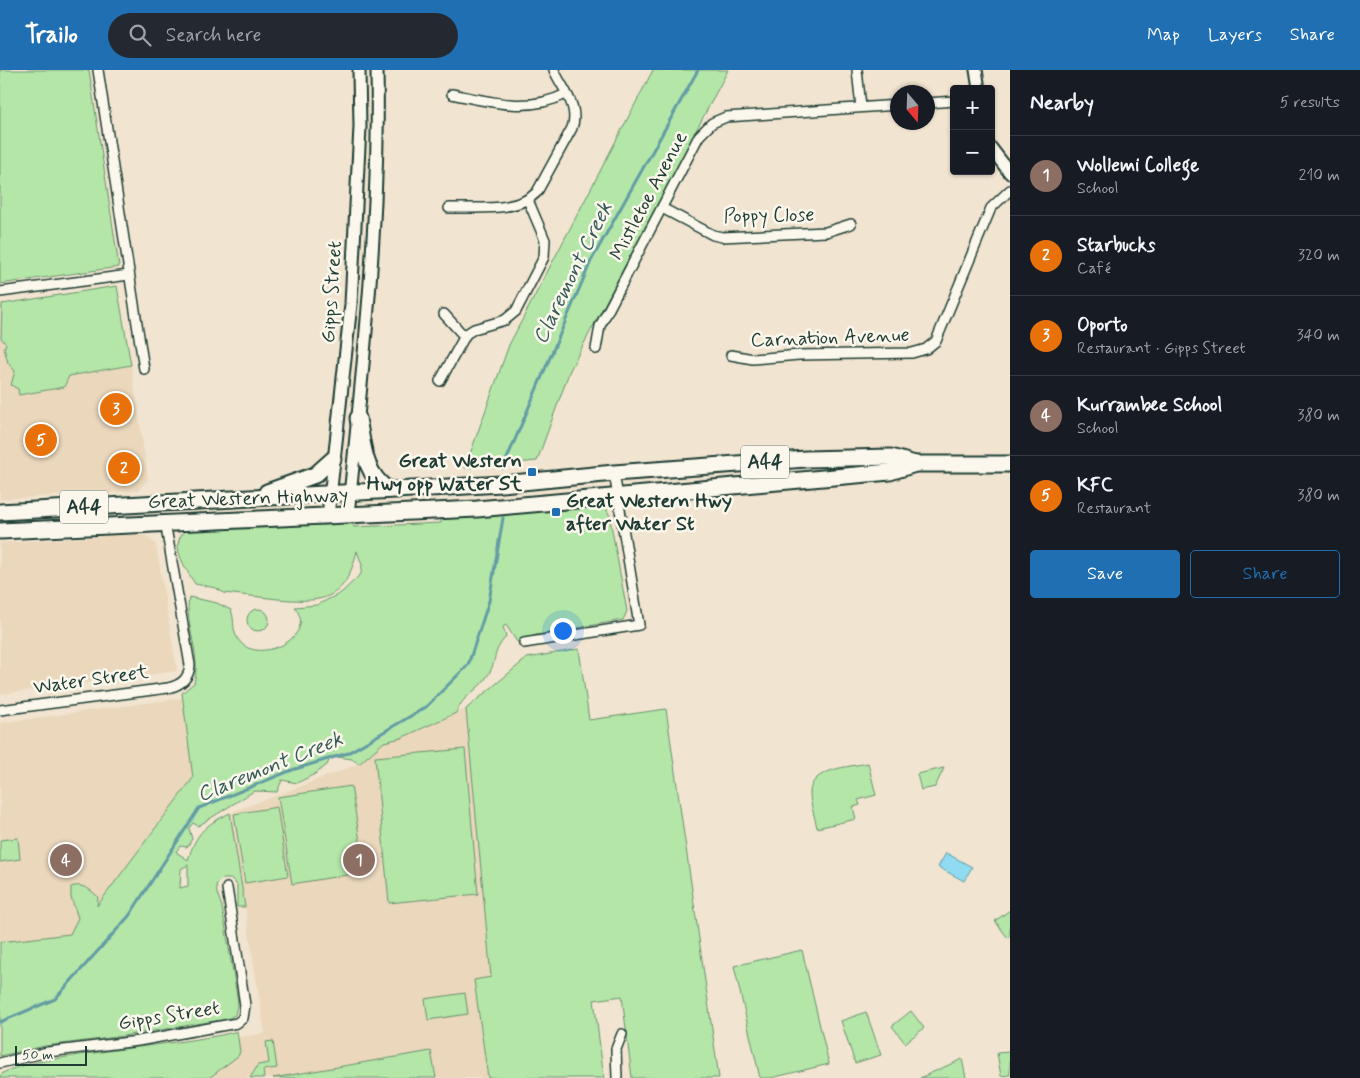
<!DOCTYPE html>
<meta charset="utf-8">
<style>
:root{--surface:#171b24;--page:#242831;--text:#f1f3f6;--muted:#9ea1a6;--line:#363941;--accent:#1f6fb2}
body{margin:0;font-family:Mynerve,sans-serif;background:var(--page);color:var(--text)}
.controls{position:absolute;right:15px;top:15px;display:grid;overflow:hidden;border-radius:5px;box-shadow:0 1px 4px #0004}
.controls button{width:45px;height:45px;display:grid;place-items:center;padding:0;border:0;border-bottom:1px solid var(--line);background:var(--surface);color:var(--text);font:25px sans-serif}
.compass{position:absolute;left:890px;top:15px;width:45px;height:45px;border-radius:50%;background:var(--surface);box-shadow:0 1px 4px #0004;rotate:161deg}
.scale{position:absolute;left:15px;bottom:12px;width:72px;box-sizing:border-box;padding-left:5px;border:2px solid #1f3d34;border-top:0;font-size:14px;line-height:18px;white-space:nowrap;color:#1f3d34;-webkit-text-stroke:4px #fbf7ec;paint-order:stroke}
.you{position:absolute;left:562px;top:560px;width:18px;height:18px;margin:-12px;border:4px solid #fff;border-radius:50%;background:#1a73e8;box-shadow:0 0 0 8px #1a73e833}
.badge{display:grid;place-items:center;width:32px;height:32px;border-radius:50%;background:var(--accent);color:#fff;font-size:16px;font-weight:700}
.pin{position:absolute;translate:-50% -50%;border:2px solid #fff;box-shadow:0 1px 5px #0006}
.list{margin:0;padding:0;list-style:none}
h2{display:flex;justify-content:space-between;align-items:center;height:65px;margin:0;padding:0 20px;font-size:21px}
h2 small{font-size:16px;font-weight:400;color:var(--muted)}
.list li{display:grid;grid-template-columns:32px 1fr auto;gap:15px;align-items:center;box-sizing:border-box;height:80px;padding:0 20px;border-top:1px solid var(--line)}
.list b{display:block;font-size:19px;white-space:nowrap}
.list p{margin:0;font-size:16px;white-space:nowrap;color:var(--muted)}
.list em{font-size:16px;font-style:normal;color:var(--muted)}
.actions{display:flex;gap:10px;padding:15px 20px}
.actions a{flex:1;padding:11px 0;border:1px solid var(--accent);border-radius:5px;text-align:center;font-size:18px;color:var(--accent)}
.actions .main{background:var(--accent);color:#fff}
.icon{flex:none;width:28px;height:28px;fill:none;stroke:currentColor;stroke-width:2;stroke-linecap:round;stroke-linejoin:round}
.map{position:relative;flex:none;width:1010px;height:1008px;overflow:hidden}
header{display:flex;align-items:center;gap:30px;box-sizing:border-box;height:70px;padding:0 25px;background:var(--accent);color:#fff}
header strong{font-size:24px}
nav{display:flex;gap:28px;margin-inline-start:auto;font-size:18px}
.search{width:350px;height:45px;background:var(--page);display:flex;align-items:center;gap:12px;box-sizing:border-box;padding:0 18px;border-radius:28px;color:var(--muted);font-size:19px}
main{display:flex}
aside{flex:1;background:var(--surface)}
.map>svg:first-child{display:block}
.built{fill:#ead7bc}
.green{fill:#b3e6a7;stroke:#69926e;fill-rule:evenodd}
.water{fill:#90dbf1;stroke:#639ca5}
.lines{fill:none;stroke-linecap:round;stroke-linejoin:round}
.stream{stroke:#639ca5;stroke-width:3}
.street-casing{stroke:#1f3d34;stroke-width:12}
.secondary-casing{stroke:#1f3d34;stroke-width:15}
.highway-casing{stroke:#1f3d34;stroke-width:19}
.street{stroke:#fbf7ec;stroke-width:9}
.secondary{stroke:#fbf7ec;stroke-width:11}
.highway{stroke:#fbf7ec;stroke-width:15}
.poi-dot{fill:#1f6fb2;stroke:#fbf7ec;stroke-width:2}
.labels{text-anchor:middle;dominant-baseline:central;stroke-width:5;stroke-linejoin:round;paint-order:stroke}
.shield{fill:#fbf7ec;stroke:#61756b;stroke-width:1}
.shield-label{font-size:19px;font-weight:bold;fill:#1f3d34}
.street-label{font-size:20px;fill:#1f3d34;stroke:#fbf7ec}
.poi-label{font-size:20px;font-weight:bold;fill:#1f3d34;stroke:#fbf7ec;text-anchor:end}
.water-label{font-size:21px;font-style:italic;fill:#365d5a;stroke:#fbf7ec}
</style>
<header>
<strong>Trailo</strong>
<div class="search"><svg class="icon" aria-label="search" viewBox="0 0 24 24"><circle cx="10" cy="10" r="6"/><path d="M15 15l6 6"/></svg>Search here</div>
<nav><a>Map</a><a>Layers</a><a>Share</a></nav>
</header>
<main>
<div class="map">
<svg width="1010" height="1008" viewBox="0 0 1010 1008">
<rect width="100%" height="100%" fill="#f1e4d0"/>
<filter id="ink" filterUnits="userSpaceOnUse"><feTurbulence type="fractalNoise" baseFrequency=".02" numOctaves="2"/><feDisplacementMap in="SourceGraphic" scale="10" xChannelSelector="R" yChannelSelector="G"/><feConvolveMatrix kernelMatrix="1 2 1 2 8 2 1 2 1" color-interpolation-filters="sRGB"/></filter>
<g filter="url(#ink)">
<g class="built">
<polygon points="5,232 19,325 64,317 69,306 131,295 148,409 138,421 0,429 0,233"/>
<polygon points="144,464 156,475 177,601 0,624 0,473"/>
<polygon points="183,628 193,708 77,864 0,872 0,653"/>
<polygon points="466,639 491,908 474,910 488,1008 130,1008 140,985 265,963 230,743 359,694 384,672 401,668"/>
</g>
<g class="green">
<polygon points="0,0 89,0 119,197 0,214"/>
<polygon points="653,0 728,0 570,300 537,391 465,398 509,275"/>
<polygon points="117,216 131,295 69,306 64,317 19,325 18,319 11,315 15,301 8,293 4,278 6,274 1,268 2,234"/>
<path d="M598 436 606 438 609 444 627 541 623 550 536 565 517 572 506 555 503 557 506 567C491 583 498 590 488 605 478 622 463 624 456 643L401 668 384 672 359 694 352 689 331 686 327 695 315 704 297 713 282 710 277 722 254 721 198 756 193 753 189 758 192 769 187 777 180 776 176 782 188 790C196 763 205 755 230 743L245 837H237V815L232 809H222L216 815 217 823 222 837 238 932 235 945 227 949 117 967 45 976 0 986V872L70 864 78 848 71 827V817C82 813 90 819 98 827L97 836 193 708 182 623 194 613C202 584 184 556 189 527L217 533 231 540C236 552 230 561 241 573 256 589 295 577 300 555 302 549 298 542 295 537L317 535 341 523 361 504 362 495 357 481C345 531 323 533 278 529 260 527 242 525 224 523L216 518 195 514C187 500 165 471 189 459L353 453 354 457 441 453V448ZM188 795V816L180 818 181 799Z"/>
<circle cx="258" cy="550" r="11"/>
<polygon points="579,579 589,650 666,639 719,1008 632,1008 622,926 594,930 604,1008 488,1008 474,910 491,907 466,639 527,588"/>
<polygon points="465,679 478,824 389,833 375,687"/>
<path d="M868 693 876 725 858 730 860 735 853 737 856 749 817 758C815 747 810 734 810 723 810 698 850 697 868 693Z"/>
<polygon points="944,698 935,717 921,720 917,704"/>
<polygon points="351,716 365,802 292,814 278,727"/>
<polygon points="277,737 288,806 245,813 234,744"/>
<polygon points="18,768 20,789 0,792 0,770"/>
<polygon points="1010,840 1010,867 1008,868 995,851"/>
<polygon points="802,880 829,994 771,1008 760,1008 734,896"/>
<polygon points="465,923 468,944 428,950 425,929"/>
<polygon points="911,941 924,958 905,973 892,956"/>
<polygon points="866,942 881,985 855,993 841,951"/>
<path d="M237 961 240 982 238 986 209 1008H0V1006C12 986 200 974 237 961Z"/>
<polygon points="273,971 277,998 263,1000 264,1008 250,1008 258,995 269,993 266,972"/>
<polygon points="431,981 436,1008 273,1008"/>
<polygon points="1010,982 1010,1005 1001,1006 997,983"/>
<polygon points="962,989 966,1008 920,1008"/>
</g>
<polygon class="water" points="946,783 972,797 964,811 938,797"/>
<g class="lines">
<g class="stream">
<polyline points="503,398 591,191 698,0"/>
<polyline points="0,952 55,929 129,846 199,738 292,700 348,683 426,637 468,595 489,531 503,448"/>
</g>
<defs>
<g id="street">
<polyline points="98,0 144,299"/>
<polyline points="857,0 861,37"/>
<path d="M452 24C492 32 528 43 566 24"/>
<polyline points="928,33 954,31"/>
<path d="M449 138C475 137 517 143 537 122L572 58C580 36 562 19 554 0"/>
<polyline points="662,138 713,165 722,167 826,162 851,154"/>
<polyline points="0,222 129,205"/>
<polyline points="444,244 464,266"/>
<polyline points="596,279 600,256 699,66 712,53 726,47 898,35"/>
<polyline points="731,285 753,289 799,285 912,283 926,279 936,271 991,138 1010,120"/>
<polyline points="440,311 466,264 474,259 505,250 516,241 544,187 545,170 528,130"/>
<polyline points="524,573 639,555 614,403"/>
<path d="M0 640 168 618C181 615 189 609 190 595L165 452"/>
<polyline points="0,993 48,982 138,971 237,953 243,948 245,935 227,818"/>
<polyline points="617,1008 616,979 622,964"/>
</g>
<g id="secondary">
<polyline points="976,0 979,19"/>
<polyline points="991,78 1010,103"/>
<path d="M348 445C363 297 380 149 377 0"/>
<polyline points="328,446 351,234 360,57 359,0"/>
</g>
<g id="highway">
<path d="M358 348C363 375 364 405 389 420"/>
<polyline points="267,422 315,405 333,389"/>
<polyline points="0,442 502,414 614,403 806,389 891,387 915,394"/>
<polyline points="0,461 477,439 890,402 915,394 1010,394"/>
</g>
</defs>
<use href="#street" class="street-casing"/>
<use href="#secondary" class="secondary-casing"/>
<use href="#highway" class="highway-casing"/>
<use href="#street" class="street"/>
<use href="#secondary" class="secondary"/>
<use href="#highway" class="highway"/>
</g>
</g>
<g class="poi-dot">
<rect x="527" y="397" width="10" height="10" rx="2.5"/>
<rect x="551" y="437" width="10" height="10" rx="2.5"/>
</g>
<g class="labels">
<g class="shield">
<rect x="741" y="375.5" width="48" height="33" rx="4"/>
<rect x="60" y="420.5" width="48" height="33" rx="4"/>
</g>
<g class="shield-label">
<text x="765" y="392">A44</text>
<text x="84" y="437">A44</text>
</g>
<g class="street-label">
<text transform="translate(649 126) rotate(-62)">Mistletoe Avenue</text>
<text transform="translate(769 146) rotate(-1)">Poppy Close</text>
<text transform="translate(332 222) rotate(-86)">Gipps Street</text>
<text transform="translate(830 268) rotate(-2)">Carnation Avenue</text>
<text transform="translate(248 429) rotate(-2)">Great Western Highway</text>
<text transform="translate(91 610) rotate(-8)">Water Street</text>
<text transform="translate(169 946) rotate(-9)">Gipps Street</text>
</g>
<g class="poi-label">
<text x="522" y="391">Great Western<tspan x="522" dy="23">Hwy opp Water St</tspan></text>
<text x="566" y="431" text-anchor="start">Great Western Hwy<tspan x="566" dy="23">after Water St</tspan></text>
</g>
<g class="water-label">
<text transform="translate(573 203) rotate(-64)">Claremont Creek</text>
<text transform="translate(270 697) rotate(-22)">Claremont Creek</text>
</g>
</g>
</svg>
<div class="controls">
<button>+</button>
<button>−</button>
</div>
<svg class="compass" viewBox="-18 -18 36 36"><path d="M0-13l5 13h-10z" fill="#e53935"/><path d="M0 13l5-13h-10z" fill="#9ea1a6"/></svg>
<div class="scale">50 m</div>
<div class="you"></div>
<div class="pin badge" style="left:359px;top:790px;background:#8d6e63">1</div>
<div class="pin badge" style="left:124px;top:398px;background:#e8710a">2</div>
<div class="pin badge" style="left:116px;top:339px;background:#e8710a">3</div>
<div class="pin badge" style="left:66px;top:790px;background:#8d6e63">4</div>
<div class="pin badge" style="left:41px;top:370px;background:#e8710a">5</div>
</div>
<aside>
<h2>Nearby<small>5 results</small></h2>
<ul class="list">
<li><span class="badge" style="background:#8d6e63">1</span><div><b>Wollemi College</b><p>School</p></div><em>210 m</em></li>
<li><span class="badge" style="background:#e8710a">2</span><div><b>Starbucks</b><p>Café</p></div><em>320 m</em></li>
<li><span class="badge" style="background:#e8710a">3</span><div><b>Oporto</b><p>Restaurant · Gipps Street</p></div><em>340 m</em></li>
<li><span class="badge" style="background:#8d6e63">4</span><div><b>Kurrambee School</b><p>School</p></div><em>380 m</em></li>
<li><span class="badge" style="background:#e8710a">5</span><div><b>KFC</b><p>Restaurant</p></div><em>380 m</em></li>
</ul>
<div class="actions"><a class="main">Save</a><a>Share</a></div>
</aside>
</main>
